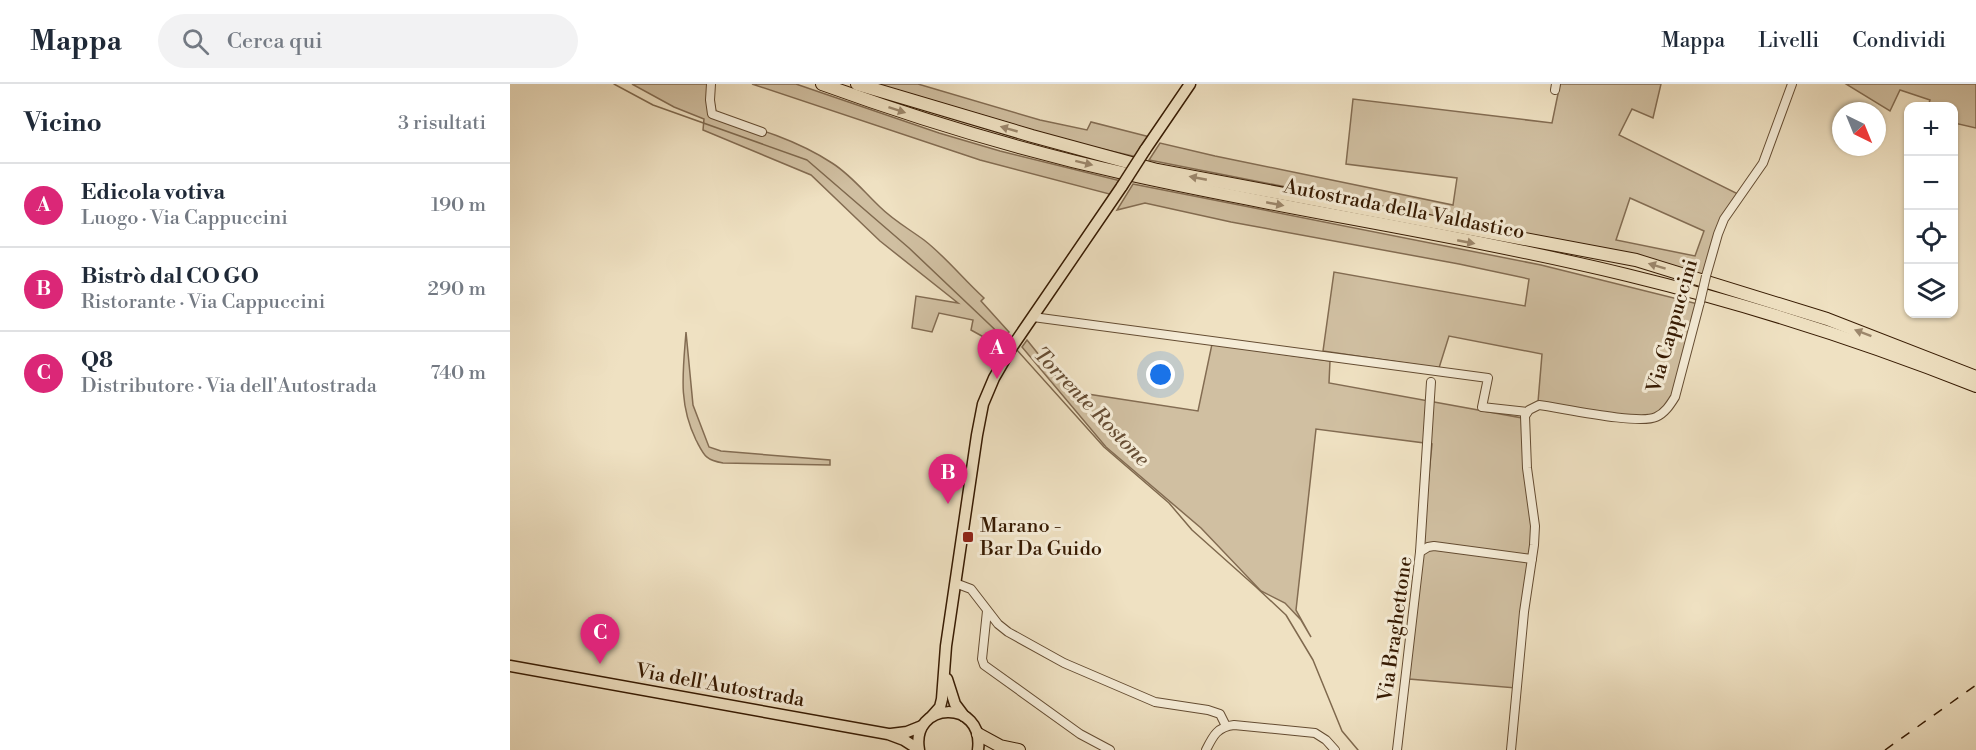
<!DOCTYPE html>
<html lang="it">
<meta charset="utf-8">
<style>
:root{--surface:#fff;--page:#f2f2f3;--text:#1f2937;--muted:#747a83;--line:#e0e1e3;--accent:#db2777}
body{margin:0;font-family:"Libre Bodoni",serif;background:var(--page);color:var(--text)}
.controls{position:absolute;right:18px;top:18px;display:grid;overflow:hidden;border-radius:12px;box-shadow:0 2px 4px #0004}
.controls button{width:54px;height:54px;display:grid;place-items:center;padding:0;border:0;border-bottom:2px solid var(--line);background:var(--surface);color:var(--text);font:30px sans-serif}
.compass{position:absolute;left:1322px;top:18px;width:54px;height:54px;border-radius:50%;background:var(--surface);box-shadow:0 2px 4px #0004;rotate:137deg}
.you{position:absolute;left:651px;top:291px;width:21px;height:21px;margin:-15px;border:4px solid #fff;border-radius:50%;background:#1a73e8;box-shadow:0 0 0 9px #1a73e833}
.badge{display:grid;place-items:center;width:39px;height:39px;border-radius:50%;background:var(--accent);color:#fff;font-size:20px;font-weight:700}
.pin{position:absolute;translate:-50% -50px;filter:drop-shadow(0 2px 3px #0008)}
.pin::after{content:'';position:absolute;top:32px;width:21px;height:18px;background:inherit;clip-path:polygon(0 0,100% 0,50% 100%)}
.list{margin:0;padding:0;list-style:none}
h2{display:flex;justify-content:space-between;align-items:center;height:78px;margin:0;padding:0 24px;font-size:26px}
h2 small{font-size:20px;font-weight:400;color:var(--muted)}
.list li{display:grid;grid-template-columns:39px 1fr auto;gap:18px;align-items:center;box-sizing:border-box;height:84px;padding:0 24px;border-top:2px solid var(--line)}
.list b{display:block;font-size:22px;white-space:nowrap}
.list p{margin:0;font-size:20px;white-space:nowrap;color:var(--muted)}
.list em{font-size:20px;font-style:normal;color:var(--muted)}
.icon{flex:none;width:33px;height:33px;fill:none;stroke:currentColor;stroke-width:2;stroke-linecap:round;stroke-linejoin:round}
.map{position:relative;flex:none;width:1466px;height:666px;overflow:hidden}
header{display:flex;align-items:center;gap:36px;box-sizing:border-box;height:84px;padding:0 30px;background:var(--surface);border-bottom:2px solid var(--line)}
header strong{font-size:28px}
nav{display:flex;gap:33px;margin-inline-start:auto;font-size:21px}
.search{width:420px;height:54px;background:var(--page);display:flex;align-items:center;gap:15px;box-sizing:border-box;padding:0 21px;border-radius:33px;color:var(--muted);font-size:22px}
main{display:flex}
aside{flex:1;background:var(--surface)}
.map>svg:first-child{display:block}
.green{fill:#d0bfa1;stroke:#836c52;stroke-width:1.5;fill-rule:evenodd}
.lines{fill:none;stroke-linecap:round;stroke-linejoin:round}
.stream{stroke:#7f694e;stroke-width:1.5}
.minor-casing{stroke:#644c32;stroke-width:10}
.major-casing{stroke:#361a02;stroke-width:13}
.highway-casing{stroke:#361a02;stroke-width:14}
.minor{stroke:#f5ecd7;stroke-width:8}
.major{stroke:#efe1c2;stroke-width:10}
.highway{stroke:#efe1c2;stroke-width:12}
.rail{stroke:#361a02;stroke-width:1.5;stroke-dasharray:10 10;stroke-linecap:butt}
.minor-bridge-casing{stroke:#644c32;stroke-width:10;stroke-linecap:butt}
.major-bridge-casing{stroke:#361a02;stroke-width:13;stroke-linecap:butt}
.minor-bridge{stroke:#f5ecd7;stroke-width:8}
.major-bridge{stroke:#efe1c2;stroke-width:10}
.oneway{fill:#9c876c}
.poi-dot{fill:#8f2418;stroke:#f5ecd7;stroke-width:2}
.labels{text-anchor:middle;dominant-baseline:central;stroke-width:6;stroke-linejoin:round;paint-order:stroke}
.street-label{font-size:20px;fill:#361a02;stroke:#f5ecd7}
.poi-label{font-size:20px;fill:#361a02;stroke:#f5ecd7;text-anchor:start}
.water-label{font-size:21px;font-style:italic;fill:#674e35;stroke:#f5ecd7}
</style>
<header>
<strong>Mappa</strong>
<div class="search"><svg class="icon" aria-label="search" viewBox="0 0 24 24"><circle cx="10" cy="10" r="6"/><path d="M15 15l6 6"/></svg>Cerca qui</div>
<nav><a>Mappa</a><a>Livelli</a><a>Condividi</a></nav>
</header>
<main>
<aside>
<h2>Vicino<small>3 risultati</small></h2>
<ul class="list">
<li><span class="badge">A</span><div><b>Edicola votiva</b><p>Luogo · Via Cappuccini</p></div><em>190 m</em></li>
<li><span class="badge">B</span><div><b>Bistrò dal CO GO</b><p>Ristorante · Via Cappuccini</p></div><em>290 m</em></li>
<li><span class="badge">C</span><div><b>Q8</b><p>Distributore · Via dell'Autostrada</p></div><em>740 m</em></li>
</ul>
</aside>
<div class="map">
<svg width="1466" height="666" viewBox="0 0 1466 666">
<rect width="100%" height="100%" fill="#efe1c2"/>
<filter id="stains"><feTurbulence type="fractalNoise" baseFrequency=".00333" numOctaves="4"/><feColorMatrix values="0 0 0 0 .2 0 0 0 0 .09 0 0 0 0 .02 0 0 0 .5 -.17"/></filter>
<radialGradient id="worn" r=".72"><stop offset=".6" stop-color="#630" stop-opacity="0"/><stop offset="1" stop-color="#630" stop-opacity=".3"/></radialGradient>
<g class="green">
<path d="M122 0H203L202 9 207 33C247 44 287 56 322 79 341 91 354 108 370 123 383 136 399 145 414 156 436 173 453 195 474 214L471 217 499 248 488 261 461 246 463 236 429 229 422 248 402 244 406 212 448 219 370 157 301 91 193 46 194 35 164 23Z"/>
<polygon points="242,0 286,0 429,49 490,67 611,97 603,111 470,76"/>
<polygon points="366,0 408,0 530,36 577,46 581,38 640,53 627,73 566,59"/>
<path d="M1050 0H1151L1143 34 1122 25 1109 51 1228 110 1219 123 1195 194 994 146 639 76 650 59 705 72 943 121 947 94 836 80 843 15 1042 39ZM1120 114 1194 147 1185 172 1106 156Z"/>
<polygon points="1336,0 1466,0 1466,44 1444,39 1444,22 1418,22 1420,16 1390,6 1380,27"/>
<polygon points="623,100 1031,181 1188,220 1160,318 1148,330 1132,334 1028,318 1032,270 939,252 929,284 813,267 824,188 1015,222 1019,195 949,180 721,138 635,119 607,126"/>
<path d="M176 248 183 321 199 363 211 367 320 376V381L213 379C195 376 194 371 186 356 168 319 173 288 176 248Z"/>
<polygon points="517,256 558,307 688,327 702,260 820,277 819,299 1012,334 1023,440 1006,604 899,595 922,360 806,345 786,526 801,553 791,536 775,519 751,507 691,444 596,363 512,263"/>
</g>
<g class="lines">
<g class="stream">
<polyline points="104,0 143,21 297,76 399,164 498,258"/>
<polyline points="506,265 594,363 659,419 682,446 746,503 776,531 803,576 832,647 848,666"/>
</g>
<defs>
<g id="minor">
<polyline points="201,0 200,16 202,30 252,48"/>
<polyline points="1045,6 1046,0"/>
<polyline points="1196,192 1208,150 1214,135 1253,79 1282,0"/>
<polyline points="523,233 978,294 972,323 1017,328"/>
<polyline points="910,468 921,298"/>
<polyline points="445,499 461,505 488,540 498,548 554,579 645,618 698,626 710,630 716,642"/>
<polyline points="477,527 472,575 474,581 570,650 600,666"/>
<path d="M696 666C703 652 707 643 724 641L805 649 816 656 825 666"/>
<polyline points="887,666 910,468 918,463 924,462 1022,475"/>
<path d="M1001 666 1014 528 1024 461 1025 442 1017 384 1015 332 1019 326 1029 321C1052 324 1129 341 1146 333 1155 329 1160 321 1165 313L1190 218"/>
</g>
<g id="major">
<polyline points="635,66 680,0"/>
<polyline points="0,582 378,650 394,656 408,665"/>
<polyline points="437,595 445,620 454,632"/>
<polyline points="422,632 430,623 432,615 436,562 467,351 473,320 484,294 502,263 612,102"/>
<polyline points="381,650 397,648 412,642"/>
<path d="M409 666C400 617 475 614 468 666"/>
</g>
<g id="highway">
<path d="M312 0C411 36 514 67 617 90 783 127 952 151 1117 191 1236 220 1353 257 1466 302"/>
<polyline points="347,0 522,52 647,86 1126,176 1317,235 1466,293"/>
<polyline points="468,650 490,662 509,666"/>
</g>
</defs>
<use href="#minor" class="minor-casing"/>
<use href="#major" class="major-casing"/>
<use href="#highway" class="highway-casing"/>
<use href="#minor" class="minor"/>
<use href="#major" class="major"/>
<use href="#highway" class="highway"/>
<polyline class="rail" points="1375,666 1466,601"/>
<defs>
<polyline id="minor-bridge" points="1190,218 1196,192"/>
<polyline id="major-bridge" points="612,102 635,66"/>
</defs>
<use href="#minor-bridge" class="minor-bridge-casing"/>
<use href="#major-bridge" class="major-bridge-casing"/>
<use href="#minor-bridge" class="minor-bridge"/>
<use href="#major-bridge" class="major-bridge"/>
</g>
<defs><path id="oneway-solid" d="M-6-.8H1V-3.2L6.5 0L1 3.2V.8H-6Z" transform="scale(1.5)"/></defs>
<g class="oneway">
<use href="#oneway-solid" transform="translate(387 26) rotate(18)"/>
<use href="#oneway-solid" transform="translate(499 45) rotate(-164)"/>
<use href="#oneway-solid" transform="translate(574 79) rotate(14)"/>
<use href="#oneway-solid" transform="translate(688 94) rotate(-169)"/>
<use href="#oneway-solid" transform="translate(765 120) rotate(11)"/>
<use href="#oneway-solid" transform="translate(956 158) rotate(11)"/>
<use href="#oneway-solid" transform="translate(1147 182) rotate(-163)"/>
<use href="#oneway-solid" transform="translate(1353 249) rotate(-159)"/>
</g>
<rect class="poi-dot" x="452" y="447" width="12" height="12" rx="3"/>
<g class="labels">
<g class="street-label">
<text transform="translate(894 126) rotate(11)">Autostrada della Valdastico</text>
<text transform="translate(1163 242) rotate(-74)">Via Cappuccini</text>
<text transform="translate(886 545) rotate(-82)">Via Braghettone</text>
<text transform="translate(210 602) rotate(10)">Via dell'Autostrada</text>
</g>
<g class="poi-label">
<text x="470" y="442">Marano -<tspan x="470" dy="23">Bar Da Guido</tspan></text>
</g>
<g class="water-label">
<text transform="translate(581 323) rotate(46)">Torrente Rostone</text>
</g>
</g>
<rect width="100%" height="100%" filter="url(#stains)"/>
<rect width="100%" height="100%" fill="url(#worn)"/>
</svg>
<div class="controls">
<button>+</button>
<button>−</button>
<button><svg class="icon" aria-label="locate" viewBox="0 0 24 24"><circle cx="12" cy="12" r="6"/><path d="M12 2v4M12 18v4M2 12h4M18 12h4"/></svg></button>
<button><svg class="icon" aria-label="layers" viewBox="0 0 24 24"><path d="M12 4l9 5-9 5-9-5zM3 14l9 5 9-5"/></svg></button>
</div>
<svg class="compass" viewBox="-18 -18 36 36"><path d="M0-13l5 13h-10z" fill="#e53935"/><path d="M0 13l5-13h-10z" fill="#747a83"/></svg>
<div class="you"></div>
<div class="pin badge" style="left:487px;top:295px">A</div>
<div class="pin badge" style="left:438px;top:420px">B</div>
<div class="pin badge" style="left:90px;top:580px">C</div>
</div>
</main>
